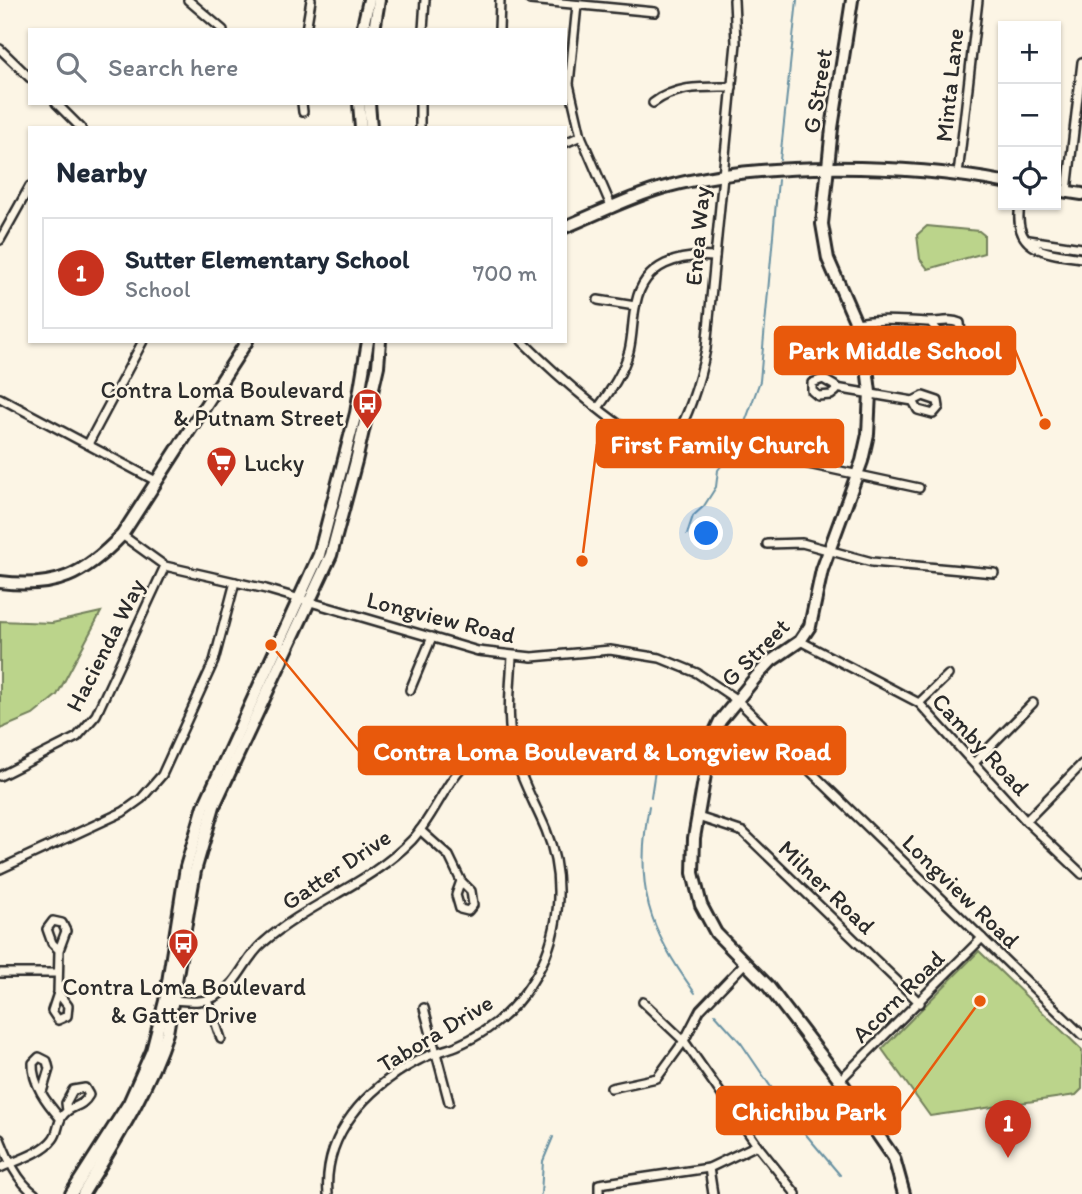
<!DOCTYPE html>
<meta charset="utf-8">
<style>
:root{--surface:#fff;--page:#f2f2f3;--text:#1f2937;--muted:#747a83;--line:#e0e1e3;--accent:#c8321e}
body{margin:0;font-family:Itim,sans-serif;background:var(--page);color:var(--text)}
.controls{position:absolute;right:21px;top:21px;display:grid;overflow:hidden;border-radius:0px;box-shadow:0 2px 5px #0004}
.controls button{width:63px;height:63px;display:grid;place-items:center;padding:0;border:0;border-bottom:2px solid var(--line);background:var(--surface);color:var(--text);font:35px sans-serif}
.you{position:absolute;left:707px;top:534px;width:24px;height:24px;margin:-18px;border:5px solid #fff;border-radius:50%;background:#1a73e8;box-shadow:0 0 0 10px #1a73e833}
.badge{display:grid;place-items:center;width:46px;height:46px;border-radius:50%;background:var(--accent);color:#fff;font-size:23px;font-weight:700}
.pin{position:absolute;translate:-50% -58px;filter:drop-shadow(0 2px 4px #0008)}
.pin::after{content:'';position:absolute;top:37px;width:24px;height:21px;background:inherit;clip-path:polygon(0 0,100% 0,50% 100%)}
.list{margin:0;padding:0;list-style:none}
h2{display:flex;justify-content:space-between;align-items:center;height:91px;margin:0;padding:0 28px;font-size:30px}
h2 small{font-size:23px;font-weight:400;color:var(--muted)}
.list li{display:grid;grid-template-columns:46px 1fr auto;gap:21px;align-items:center;box-sizing:border-box;height:112px;margin:0 14px 14px;padding:0 14px;border:2px solid var(--line);border-radius:0px}
.list b{display:block;font-size:26px;white-space:nowrap}
.list p{margin:0;font-size:23px;white-space:nowrap;color:var(--muted)}
.list em{font-size:23px;font-style:normal;color:var(--muted)}
.icon{flex:none;width:38px;height:38px;fill:none;stroke:currentColor;stroke-width:2;stroke-linecap:round;stroke-linejoin:round}
.map{position:relative;flex:none;width:1082px;height:1194px;overflow:hidden}
.search{position:absolute;background:var(--surface);box-shadow:0 2px 5px #0004;left:28px;top:28px;width:539px;height:77px;display:flex;align-items:center;gap:18px;box-sizing:border-box;padding:0 24px;border-radius:0px;color:var(--muted);font-size:26px}
.panel{position:absolute;background:var(--surface);box-shadow:0 2px 5px #0004;left:28px;top:126px;width:539px;height:217px;border-radius:0px}
.map>svg:first-child{display:block}
.green{fill:#bbd48b;stroke:#73805b;stroke-width:2}
.lines{fill:none;stroke-linecap:round;stroke-linejoin:round}
.stream{stroke:#6891a2;stroke-width:2}
.street-casing{stroke:#2b2b2b;stroke-width:12}
.secondary-casing{stroke:#2b2b2b;stroke-width:16}
.street{stroke:#fcf5e5;stroke-width:7}
.secondary{stroke:#fcf5e5;stroke-width:10}
.labels{text-anchor:middle;dominant-baseline:central;stroke-width:5;stroke-linejoin:round;paint-order:stroke}
.street-label{font-size:24px;fill:#2b2b2b;stroke:#fcf5e5}
.poi-label{font-size:24px;fill:#2b2b2b;stroke:#fcf5e5;text-anchor:end}
.leader{fill:none;stroke:#e8590c;stroke-width:2.5}
.callout-dot{fill:#e8590c;stroke:#fcf5e5;stroke-width:2.5}
.callout{fill:#e8590c;stroke:#e8590c;stroke-width:2.5}
.callout-label{font-size:26px;text-anchor:middle;font-weight:bold;fill:#fff}
</style>
<div class="map">
<svg width="1082" height="1194" viewBox="0 0 1082 1194">
<rect width="100%" height="100%" fill="#fcf5e5"/>
<filter id="ink" filterUnits="userSpaceOnUse"><feTurbulence type="fractalNoise" baseFrequency=".0143" numOctaves="2"/><feDisplacementMap in="SourceGraphic" scale="14" xChannelSelector="R" yChannelSelector="G"/><feConvolveMatrix kernelMatrix="1 2 1 2 8 2 1 2 1" color-interpolation-filters="sRGB"/></filter>
<g filter="url(#ink)">
<g class="green">
<polygon points="927,226 979,231 984,235 984,253 928,269 920,259 917,235"/>
<polygon points="101,612 57,695 33,715 0,729 0,621 52,623"/>
<polygon points="979,951 1082,1050 1082,1089 1076,1095 930,1116 882,1049"/>
</g>
<g class="lines">
<g class="stream">
<polyline points="780,160 797,0"/>
<polyline points="687,534 693,516 704,506 716,487 718,470 736,447 760,381 778,180"/>
<polyline points="651,797 658,750"/>
<path d="M649 806C634 887 648 928 695 993"/>
<polyline points="715,1014 741,1043 792,1118 840,1175"/>
<polyline points="541,1194 543,1161 553,1137"/>
</g>
<defs>
<g id="street">
<polyline points="188,0 223,30"/>
<polyline points="530,0 655,12"/>
<polyline points="577,5 569,84 581,136 612,208"/>
<polyline points="306,30 311,0"/>
<polyline points="423,30 425,0"/>
<polyline points="499,30 500,0"/>
<polyline points="0,49 30,78"/>
<polyline points="56,103 81,128"/>
<polyline points="302,103 303,112"/>
<polyline points="420,103 420,128"/>
<path d="M653 103C677 85 703 87 732 87"/>
<polyline points="565,143 581,136"/>
<polyline points="958,174 978,0"/>
<polyline points="1067,191 1082,62"/>
<path d="M1020 205C1012 251 1046 253 1082 258"/>
<polyline points="0,240 30,186"/>
<polyline points="1029,240 1082,248"/>
<polyline points="598,300 635,306"/>
<path d="M856 323C884 318 900 321 927 322 939 323 949 318 960 323L961 334 956 337 939 332 931 323"/>
<path d="M522 341C545 364 634 447 664 446 685 437 702 371 706 349L736 43 734 0"/>
<polygon points="823,379 835,386 836,391 831,395 818,396 812,391 812,383"/>
<polyline points="836,388 913,401 923,396 938,401 939,407 933,414 918,410 913,401"/>
<polyline points="0,398 156,481"/>
<path d="M598 408C611 390 623 373 629 351 633 335 632 319 636 303 644 263 680 254 715 257"/>
<polyline points="88,444 143,341"/>
<polyline points="808,464 919,488"/>
<polyline points="122,535 165,566 266,589 478,651 532,657 610,650 660,658 697,673 737,700 1082,1035"/>
<polyline points="767,544 802,543 872,562 994,573"/>
<polyline points="800,641 919,703 1026,821 1082,874"/>
<polyline points="410,690 432,637"/>
<polyline points="919,703 948,675"/>
<polyline points="974,763 1033,703"/>
<polyline points="0,776 77,737 96,715 165,566"/>
<polyline points="698,817 743,832 920,1003"/>
<polyline points="1026,821 1082,764"/>
<polyline points="420,830 449,856 461,881 471,891 473,905 468,911 460,909 456,895 461,881"/>
<polyline points="0,869 123,812 141,799 162,775 214,661 235,582"/>
<polyline points="0,973 58,973"/>
<polyline points="58,993 68,1006 67,1016 58,1020 52,1011 58,993 59,950 66,931 62,923 53,921 47,929 52,943 59,950"/>
<path d="M172 1000C188 1001 203 1004 218 995 239 983 245 958 263 943 308 903 370 884 412 840 438 812 449 768 484 749 513 733 552 737 583 739L591 748 607 749 611 741 606 733 590 732 583 739"/>
<polyline points="208,1000 221,1039"/>
<polyline points="643,1002 684,1041 757,1145 796,1194"/>
<polyline points="424,1008 449,1102"/>
<polyline points="840,1080 982,938"/>
<polyline points="611,1088 657,1078 684,1041 700,1010 745,963"/>
<path d="M42 1092 49 1069 47 1061 39 1057 33 1063C32 1084 47 1103 60 1118"/>
<path d="M0 1139C8 1159 17 1181 35 1194"/>
<path d="M0 1168C15 1161 43 1153 53 1139 59 1132 57 1121 64 1114 72 1105 82 1108 89 1095L85 1088 73 1090 66 1103 67 1111"/>
<polyline points="709,1168 713,1194"/>
<path d="M328 1194C323 1134 367 1088 417 1061 429 1054 443 1051 456 1046 487 1033 514 1011 532 982 561 937 566 879 546 830 536 806 522 782 515 757 506 724 510 690 512 657"/>
<polyline points="599,1194 599,1184 709,1168 757,1145"/>
</g>
<g id="secondary">
<polyline points="852,0 832,128 822,224 828,259 856,323 865,351 870,392 868,434 862,461 822,570 810,626 800,641 771,661 756,677 720,721 711,740 694,838 693,873 701,905 716,933 768,986 840,1080 894,1158 904,1194"/>
<polyline points="362,30 369,0"/>
<polyline points="374,30 379,0"/>
<polyline points="359,103 361,128"/>
<polyline points="369,103 371,128"/>
<polyline points="1056,190 1082,194"/>
<path d="M565 227C599 213 634 195 669 186 765 161 906 164 1003 182"/>
<path d="M0 582C56 589 84 575 122 535L247 341"/>
<polyline points="71,1194 129,1103 152,1051 165,1001 186,867 204,806 319,555 356,413 368,341"/>
<path d="M83 1194C115 1141 147 1092 167 1033L195 871 214 806 331 555 356 461 378 366 380 341"/>
</g>
</defs>
<use href="#street" class="street-casing"/>
<use href="#secondary" class="secondary-casing"/>
<use href="#street" class="street"/>
<use href="#secondary" class="secondary"/>
</g>
</g>
<defs>
<symbol id="bus-pin" viewBox="-11 -11 22 30"><path d="M0 17L-7.5 6A9.5 9.5 0 1 1 7.5 6Z" fill="#c8321e" stroke="#fcf5e5"/><path d="M-5-6H5V4H4V6H2V4H-2V6H-4V4H-5ZM-3.5-4V0h7V-4ZM-3.5 1.2v1.5H-2V1.2ZM2 1.2v1.5H3.5V1.2Z" fill="#fff"/></symbol>
<symbol id="supermarket-pin" viewBox="-11 -11 22 30"><path d="M0 17L-7.5 6A9.5 9.5 0 1 1 7.5 6Z" fill="#c8321e" stroke="#fcf5e5"/><path d="M-6-5.5h2.5l.6 2H6L4.5 2H-2.5L-4.4-4H-6ZM-1.5 3.2a1.3 1.3 0 1 0 .1 0ZM3 3.2a1.3 1.3 0 1 0 .1 0Z" fill="#fff"/></symbol>
</defs>
<g fill-rule="evenodd">
<use href="#bus-pin" x="350" y="386" width="35" height="47"/>
<use href="#supermarket-pin" x="204" y="444" width="35" height="47"/>
<use href="#bus-pin" x="166" y="926" width="35" height="47"/>
</g>
<g class="labels">
<g class="street-label">
<text transform="translate(949 85) rotate(-84)">Minta Lane</text>
<text transform="translate(817 91) rotate(-81)">G Street</text>
<text transform="translate(697 236) rotate(-85)">Enea Way</text>
<text transform="translate(441 617) rotate(14)">Longview Road</text>
<text transform="translate(105 645) rotate(-63)">Hacienda Way</text>
<text transform="translate(755 652) rotate(-45)">G Street</text>
<text transform="translate(981 744) rotate(47)">Camby Road</text>
<text transform="translate(336 869) rotate(-34)">Gatter Drive</text>
<text transform="translate(827 887) rotate(44)">Milner Road</text>
<text transform="translate(961 891) rotate(44)">Longview Road</text>
<text transform="translate(898 996) rotate(-45)">Acorn Road</text>
<text transform="translate(435 1033) rotate(-31)">Tabora Drive</text>
</g>
<g class="poi-label">
<text x="344" y="389">Contra Loma Boulevard<tspan x="344" dy="28">&amp; Putnam Street</tspan></text>
<text x="244" y="462" text-anchor="start">Lucky</text>
<text x="184" y="986" text-anchor="middle">Contra Loma Boulevard<tspan x="184" dy="28">&amp; Gatter Drive</tspan></text>
</g>
</g>
<path class="leader" d="M1045 424L1015 350M582 561L597 444M271 645L359 751M980 1001L900 1111"/>
<g class="callout-dot">
<circle cx="1045" cy="424" r="7"/>
<circle cx="582" cy="561" r="7"/>
<circle cx="271" cy="645" r="7"/>
<circle cx="980" cy="1001" r="7"/>
</g>
<g class="callout">
<rect x="775" y="327" width="240" height="47" rx="7"/>
<rect x="597" y="420" width="246" height="47" rx="7"/>
<rect x="359" y="727" width="486" height="47" rx="7"/>
<rect x="717" y="1087" width="183" height="47" rx="7"/>
</g>
<g class="callout-label">
<text x="895" y="359">Park Middle School</text>
<text x="720" y="453">First Family Church</text>
<text x="602" y="760">Contra Loma Boulevard &amp; Longview Road</text>
<text x="809" y="1120">Chichibu Park</text>
</g>
</svg>
<div class="controls">
<button>+</button>
<button>−</button>
<button><svg class="icon" aria-label="locate" viewBox="0 0 24 24"><circle cx="12" cy="12" r="6"/><path d="M12 2v4M12 18v4M2 12h4M18 12h4"/></svg></button>
</div>
<div class="you"></div>
<div class="pin badge" style="left:1008px;top:1158px">1</div>
<div class="search"><svg class="icon" aria-label="search" viewBox="0 0 24 24"><circle cx="10" cy="10" r="6"/><path d="M15 15l6 6"/></svg>Search here</div>
<section class="panel">
<h2>Nearby<small></small></h2>
<ul class="list">
<li><span class="badge">1</span><div><b>Sutter Elementary School</b><p>School</p></div><em>700 m</em></li>
</ul>
</section>
</div>
